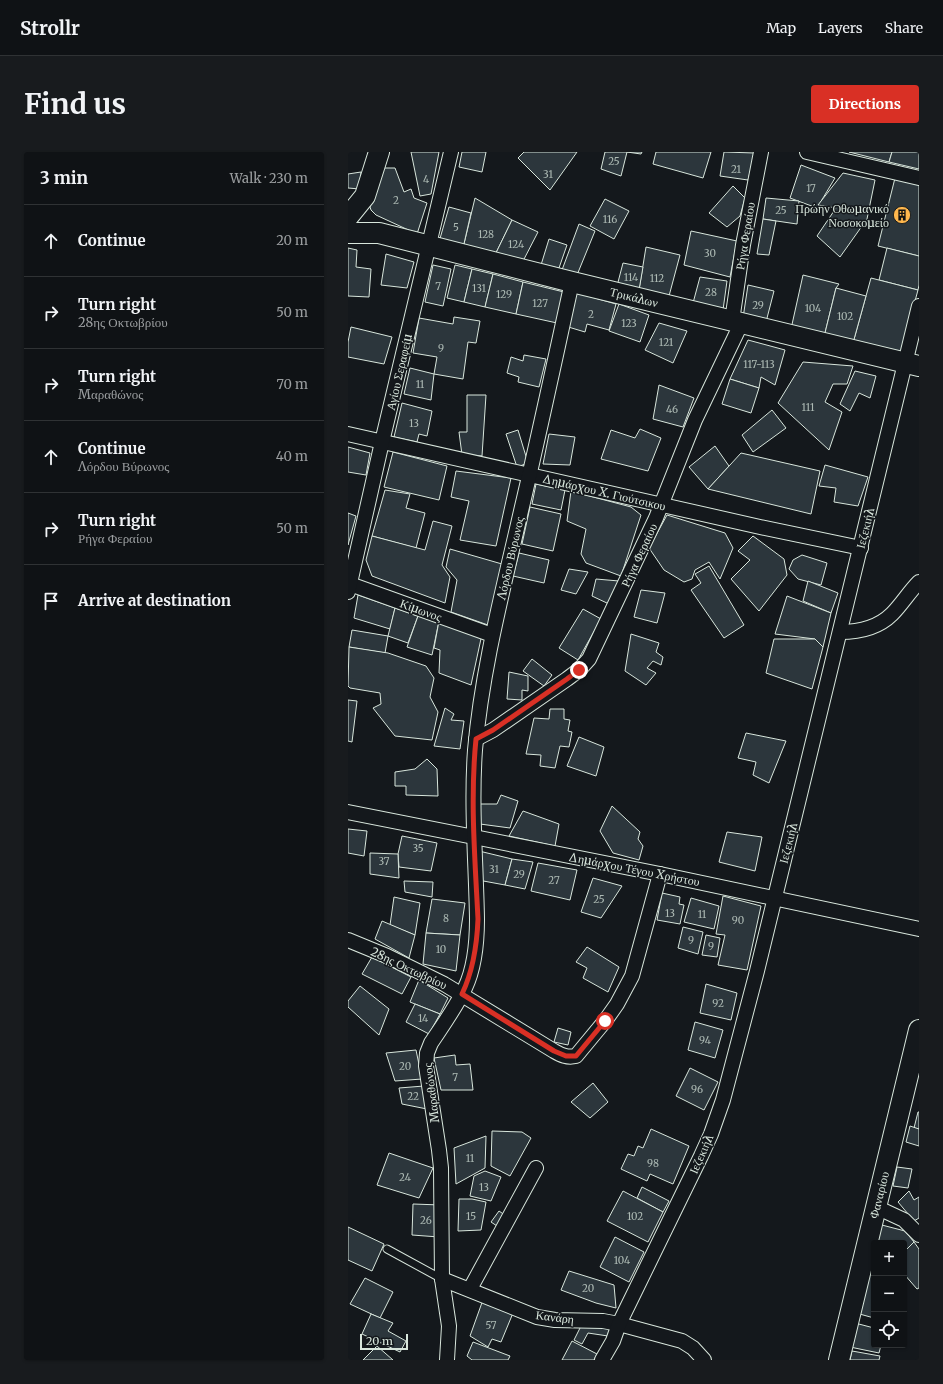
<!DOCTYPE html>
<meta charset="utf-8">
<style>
:root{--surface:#0f1215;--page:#181b1e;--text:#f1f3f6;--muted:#9b9ea0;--line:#2f3234;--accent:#d93025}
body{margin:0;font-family:Merriweather,serif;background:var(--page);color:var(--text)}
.controls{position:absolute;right:12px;bottom:12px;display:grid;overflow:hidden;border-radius:4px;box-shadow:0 1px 3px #0004}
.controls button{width:36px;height:36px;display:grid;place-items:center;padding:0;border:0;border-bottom:1px solid var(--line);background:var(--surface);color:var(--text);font:20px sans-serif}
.scale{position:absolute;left:12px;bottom:10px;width:48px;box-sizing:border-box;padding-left:4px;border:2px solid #d8e6dc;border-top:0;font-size:11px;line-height:14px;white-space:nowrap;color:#d8e6dc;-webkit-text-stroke:3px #14181c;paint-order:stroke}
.stop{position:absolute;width:12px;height:12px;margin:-9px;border:3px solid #d93025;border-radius:50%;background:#fff}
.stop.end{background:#d93025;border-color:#fff;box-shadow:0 1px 4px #0008}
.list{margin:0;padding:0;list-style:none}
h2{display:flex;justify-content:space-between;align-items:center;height:52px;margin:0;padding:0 16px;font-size:17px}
h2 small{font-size:13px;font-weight:400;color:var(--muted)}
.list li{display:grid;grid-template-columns:26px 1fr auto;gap:12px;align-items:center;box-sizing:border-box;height:72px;padding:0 16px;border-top:1px solid var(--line)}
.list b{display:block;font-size:15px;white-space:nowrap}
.list p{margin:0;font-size:13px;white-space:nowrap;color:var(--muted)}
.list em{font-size:13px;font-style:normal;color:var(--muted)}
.icon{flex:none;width:22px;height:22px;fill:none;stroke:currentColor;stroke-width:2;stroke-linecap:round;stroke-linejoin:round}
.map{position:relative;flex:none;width:571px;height:1208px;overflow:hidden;border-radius:4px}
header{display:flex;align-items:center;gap:24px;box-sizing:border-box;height:56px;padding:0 20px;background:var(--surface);border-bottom:1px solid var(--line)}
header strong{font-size:19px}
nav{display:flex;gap:22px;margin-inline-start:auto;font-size:14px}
.intro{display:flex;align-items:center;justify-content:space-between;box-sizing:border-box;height:96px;padding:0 24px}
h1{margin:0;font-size:28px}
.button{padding:10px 18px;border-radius:4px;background:var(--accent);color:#fff;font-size:14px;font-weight:700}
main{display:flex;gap:24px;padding:0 24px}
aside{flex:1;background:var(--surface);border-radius:4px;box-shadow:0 1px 3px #0004}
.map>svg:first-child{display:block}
.building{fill:#2c363c;stroke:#d8e6dc}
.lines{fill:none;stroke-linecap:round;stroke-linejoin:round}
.service-casing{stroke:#d8e6dc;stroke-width:9}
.minor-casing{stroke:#d8e6dc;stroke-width:16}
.secondary-casing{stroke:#d8e6dc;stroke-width:22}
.service{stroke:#14181c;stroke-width:7}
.minor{stroke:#14181c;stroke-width:14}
.secondary{stroke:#14181c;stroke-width:20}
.route{stroke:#d93025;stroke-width:5}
.labels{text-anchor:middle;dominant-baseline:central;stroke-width:3;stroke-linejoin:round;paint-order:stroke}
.number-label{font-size:10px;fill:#adbab4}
.poi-label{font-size:12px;fill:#d8e6dc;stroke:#14181c;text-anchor:end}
.street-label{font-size:12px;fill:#d8e6dc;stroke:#14181c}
</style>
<header>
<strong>Strollr</strong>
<nav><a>Map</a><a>Layers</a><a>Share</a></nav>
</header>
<div class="intro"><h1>Find us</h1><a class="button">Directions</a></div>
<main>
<aside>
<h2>3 min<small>Walk · 230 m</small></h2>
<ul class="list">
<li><svg class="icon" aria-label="ahead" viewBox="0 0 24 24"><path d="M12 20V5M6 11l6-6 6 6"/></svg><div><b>Continue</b></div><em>20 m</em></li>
<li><svg class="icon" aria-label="right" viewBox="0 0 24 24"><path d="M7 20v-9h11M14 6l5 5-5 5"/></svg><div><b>Turn right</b><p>28ης Οκτωβρίου</p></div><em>50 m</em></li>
<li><svg class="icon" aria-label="right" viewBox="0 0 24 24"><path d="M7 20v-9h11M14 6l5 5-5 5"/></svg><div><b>Turn right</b><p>Μαραθώνος</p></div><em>70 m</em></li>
<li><svg class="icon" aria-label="ahead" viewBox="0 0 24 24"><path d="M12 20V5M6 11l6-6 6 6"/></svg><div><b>Continue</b><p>Λόρδου Βύρωνος</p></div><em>40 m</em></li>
<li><svg class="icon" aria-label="right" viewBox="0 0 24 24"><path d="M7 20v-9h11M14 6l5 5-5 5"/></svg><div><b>Turn right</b><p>Ρήγα Φεραίου</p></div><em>50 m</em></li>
<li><svg class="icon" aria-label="arrive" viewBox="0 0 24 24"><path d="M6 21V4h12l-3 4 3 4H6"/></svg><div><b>Arrive at destination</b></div></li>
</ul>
</aside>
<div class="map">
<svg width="571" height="1208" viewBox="0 0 571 1208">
<rect width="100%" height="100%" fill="#14181c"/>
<g class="building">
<polygon points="63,0 91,0 83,42 72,44"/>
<polygon points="114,0 138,0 134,20 111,15"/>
<polygon points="176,0 229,0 202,38 170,6"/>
<polygon points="257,0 294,0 293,2 279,0 273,24 253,17"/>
<polygon points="308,0 363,0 355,26 305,12"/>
<polygon points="376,0 407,1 400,28 372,24"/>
<polygon points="501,0 544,0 541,10"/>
<polygon points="544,0 571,0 571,17 541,10"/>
<polygon points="453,13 487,26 469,56 442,46"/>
<polygon points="34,16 47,16 56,40 63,37 66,46 79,51 69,82 28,63 23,58 22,55"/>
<polygon points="13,20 12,37 0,36 0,22"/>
<polygon points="495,21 527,28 519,67 492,105 469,84 488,56 470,53"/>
<polygon points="547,26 571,32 571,104 530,94"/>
<polygon points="385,34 397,46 392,64 379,75 361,61"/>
<polygon points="127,46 164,68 146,105 115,96"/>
<polygon points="418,46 451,49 449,72 415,67"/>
<polygon points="257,47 281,59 266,87 242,74"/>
<polygon points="101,55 123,61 115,96 91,90"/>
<polygon points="415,67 428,69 421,103 409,102"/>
<polygon points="164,68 190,80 173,113 146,105"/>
<polygon points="231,72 247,79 229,123 214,118"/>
<polygon points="343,79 389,89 382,125 336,113"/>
<polygon points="201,87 219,93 211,116 193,113"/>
<polygon points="298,95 332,103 321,144 291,138"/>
<polygon points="0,96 9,98 8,115 23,117 21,145 0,144"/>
<polygon points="539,96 571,104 571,133 570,138 531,128"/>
<polygon points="38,102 66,110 59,136 33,133"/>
<polygon points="275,111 295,115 291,138 269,134"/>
<polygon points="85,113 103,117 95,154 77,150"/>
<polygon points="107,113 124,117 116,150 99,146"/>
<polygon points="124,117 145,122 137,155 116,150"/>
<polygon points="145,122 175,130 168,162 137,155"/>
<polygon points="455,123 491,132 488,136 476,185 443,177"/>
<polygon points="352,125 379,129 375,158 345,151"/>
<polygon points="523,126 570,138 552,204 505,191"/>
<polygon points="175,130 216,140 209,171 168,162"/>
<polygon points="400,133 426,139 418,170 395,166"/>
<polygon points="488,136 518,144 505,191 476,185"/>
<polygon points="226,140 268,152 261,178 239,172 237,180 217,174"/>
<polygon points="271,152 301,163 292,190 261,179"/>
<polygon points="106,165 132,169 128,191 120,190 115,227 86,222 89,205 65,201 71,166 105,172"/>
<polygon points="311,171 339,179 325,211 297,198"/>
<polygon points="3,175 44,185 36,212 0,205 0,190"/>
<polygon points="400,188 437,198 427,233 413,225 411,236 382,227"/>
<polygon points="176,203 198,207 191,235 170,230 171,225 159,221 163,205 175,209"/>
<polygon points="455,210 505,214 499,232 485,232 477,250 494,260 481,298 430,251"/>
<polygon points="62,216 86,222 83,248 56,242"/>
<polygon points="507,219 528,224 522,246 511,241 502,259 492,252"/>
<polygon points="382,227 411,236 403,261 374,252"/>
<polygon points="311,233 346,246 335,275 305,267"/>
<polygon points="119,243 138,243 134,304 114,303 111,280 119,280"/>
<polygon points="54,251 84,259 79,284 71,282 69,290 46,285"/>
<polygon points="424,258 438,276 405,300 394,283"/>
<polygon points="292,277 313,286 300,319 253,307 263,278 287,286"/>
<polygon points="170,278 180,311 169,315 158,282"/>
<polygon points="201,282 227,285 222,313 195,312"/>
<polygon points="367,294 381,314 360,337 341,315"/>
<polygon points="0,295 22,301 18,323 0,320"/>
<polygon points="45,300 99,314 91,348 36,335"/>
<polygon points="393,301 472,319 463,362 360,337"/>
<polygon points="477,313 520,325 510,354 486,350 488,336 471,334"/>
<polygon points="108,319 163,326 148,394 112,388 121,349 103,345"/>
<polygon points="188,332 217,338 213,358 184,352"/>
<polygon points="37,338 62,342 58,356 77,361 68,396 24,384"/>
<polygon points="223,339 283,355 293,363 273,424 238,411 233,402 238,377 219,369"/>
<polygon points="182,355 213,362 205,399 174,392"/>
<polygon points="0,361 8,364 0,393"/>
<polygon points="319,363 377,381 385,396 372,427 361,410 347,418 344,427 336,430 316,418 301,396"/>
<polygon points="85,369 104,374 94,413 102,425 97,451 24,424 18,408 24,384 77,398"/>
<polygon points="405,384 436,407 439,423 411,459 383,427 402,408 390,399"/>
<polygon points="102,397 154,412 140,473 103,460 109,428 98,415"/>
<polygon points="171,401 201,408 196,431 165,424"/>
<polygon points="454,403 479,411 473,433 450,427 441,417 445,408"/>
<polygon points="361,414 396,473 376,486 343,438 353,431 347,422"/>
<polygon points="221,417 240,420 228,442 213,438"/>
<polygon points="248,427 271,429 261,452 244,444"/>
<polygon points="460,429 490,441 483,461 455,449"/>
<polygon points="293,438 317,441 309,471 286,465"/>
<polygon points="10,443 47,456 42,477 6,466"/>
<polygon points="439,444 483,461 475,495 467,487 427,482"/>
<polygon points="47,456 70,464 60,491 40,484"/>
<polygon points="235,457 253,467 230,508 211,496"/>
<polygon points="70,464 91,469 84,503 59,495"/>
<polygon points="91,469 134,482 123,533 91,521 92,498 86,496"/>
<polygon points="4,478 40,484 37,501 1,495"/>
<polygon points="283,482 311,491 308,500 315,505 313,513 305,509 299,516 308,521 298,533 277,519"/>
<polygon points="426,487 467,487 475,495 464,537 418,521"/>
<polygon points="1,495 40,501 78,514 86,526 82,545 90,560 84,588 47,584 25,556 33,552 32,541 2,536 0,534"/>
<polygon points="184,507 204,523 196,534 175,519"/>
<polygon points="161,520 180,524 180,539 174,538 174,548 159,547"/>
<polygon points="0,548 9,549 4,590 0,589"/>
<polygon points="97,556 106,562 103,568 116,569 112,597 86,594"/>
<polygon points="202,557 216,557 216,567 222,568 220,579 224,580 221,595 212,594 207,616 192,614 193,603 178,602 186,566 201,567"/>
<polygon points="398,581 438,589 421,631 405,623 408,610 390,606"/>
<polygon points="231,585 256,595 248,624 219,614"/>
<polygon points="79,607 89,617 90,644 58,643 58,634 47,634 47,620 67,617"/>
<polygon points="153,643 170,649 162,676 132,672 132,652 149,652"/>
<polygon points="264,654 292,680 290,687 295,694 291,708 265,701 252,679"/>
<polygon points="175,659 211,672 207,694 161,684"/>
<polygon points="0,677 19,679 16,704 0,701"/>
<polygon points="379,680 414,685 407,719 371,710"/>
<polygon points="54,684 89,691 83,719 51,715 50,702"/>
<polygon points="131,699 164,707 157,733 130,728"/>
<polygon points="22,701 50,702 51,726 22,722"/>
<polygon points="164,707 185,710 177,737 157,733"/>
<polygon points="190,711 229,718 222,748 183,739"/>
<polygon points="245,726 274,734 253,766 233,760"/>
<polygon points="56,729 85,730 84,745 57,740"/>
<polygon points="314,741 332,745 331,752 336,753 332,772 309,768"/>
<polygon points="375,744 413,754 399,818 370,813 377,783 368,782"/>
<polygon points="46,745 72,751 67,783 42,773"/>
<polygon points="343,746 371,754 366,777 336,770"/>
<polygon points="84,747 117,751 112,783 78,781"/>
<polygon points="34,769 67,783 61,806 27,787"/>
<polygon points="335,775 355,780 350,802 330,796"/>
<polygon points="78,781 112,783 108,819 75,812"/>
<polygon points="358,783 372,786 369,805 354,803"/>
<polygon points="239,795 271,815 260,840 235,826 239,816 228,810"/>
<polygon points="24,805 63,825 54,842 14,822"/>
<polygon points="71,828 100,846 92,862 62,850"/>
<polygon points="358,832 389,841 383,868 352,861"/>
<polygon points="12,834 41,857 31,883 0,855 0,849"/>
<polygon points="67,852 92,862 81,882 58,870"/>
<polygon points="347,870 375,878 367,906 340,898"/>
<polygon points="210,876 223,880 220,893 206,890"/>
<polygon points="68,898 74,927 47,929 38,901"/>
<polygon points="107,903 108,913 122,912 125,938 93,938 86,906"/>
<polygon points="342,916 370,930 356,958 328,944"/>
<polygon points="245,931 260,950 242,966 223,950"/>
<polygon points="76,934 79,957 54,952 51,936"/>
<polygon points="570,960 571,960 571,977 566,976"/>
<polygon points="562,974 571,977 571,994 558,990"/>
<polygon points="303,977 341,994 325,1032 302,1022 299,1029 273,1017 280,1002 286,1004 290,994 295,996"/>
<polygon points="144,979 174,980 183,986 162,1024 143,1014"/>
<polygon points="138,984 137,1016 108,1032 106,996"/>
<polygon points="41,1001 85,1016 71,1046 29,1033"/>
<polygon points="549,1015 564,1017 560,1036 545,1034"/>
<polygon points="137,1019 153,1025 143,1049 122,1044 126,1024"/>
<polygon points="294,1035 321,1049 315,1060 289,1046"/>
<polygon points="275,1039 315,1060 300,1090 259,1069"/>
<polygon points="561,1039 566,1048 571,1045 571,1066 566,1069 550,1050"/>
<polygon points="111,1047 124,1047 138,1050 133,1078 110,1079"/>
<polygon points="65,1052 93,1053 91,1085 64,1083"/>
<polygon points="151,1059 161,1066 152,1076 143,1070"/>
<polygon points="530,1072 557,1079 566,1090 556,1100 556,1091 526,1091"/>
<polygon points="0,1075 36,1092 24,1119 0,1108"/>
<polygon points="267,1085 296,1100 281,1130 252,1115"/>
<polygon points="566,1090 571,1097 571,1136 569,1137 556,1122 556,1100"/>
<polygon points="221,1119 266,1133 268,1156 248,1151 213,1138"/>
<polygon points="517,1121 526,1124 526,1166 508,1161"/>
<polygon points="17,1126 45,1140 32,1166 2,1152"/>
<polygon points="136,1145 165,1161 153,1190 144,1187 140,1195 122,1184"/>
<polygon points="23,1162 45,1171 40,1179 58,1189 52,1200 14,1182"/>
<polygon points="235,1170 262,1174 260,1184 240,1181 234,1192 226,1188"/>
<polygon points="507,1171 526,1176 526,1193 533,1193 531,1201 502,1195"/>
<polygon points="224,1189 249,1202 246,1208 214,1208"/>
<polygon points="125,1190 162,1204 160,1208 124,1208 119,1204"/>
<polygon points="29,1194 45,1208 15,1208"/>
<polygon points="504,1199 532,1204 531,1208 502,1208"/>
</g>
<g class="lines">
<defs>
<polyline id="service" points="39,1097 94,1127"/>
<g id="minor">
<polyline points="459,0 571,26"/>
<polyline points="384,169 395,93 413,0"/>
<polyline points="0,282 412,375 513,396"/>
<polyline points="2,432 144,483"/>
<polyline points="0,440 34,290 103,0"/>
<path d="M492 480C511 480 531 475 544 462 554 452 561 440 571 430"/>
<polyline points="128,587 145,578 219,527 231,518 241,507 308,366 347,268 393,172"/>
<polyline points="0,660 312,722 571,777"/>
<path d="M0 788 39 804 96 832 206 899C213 903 219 906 228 904L257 869 269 852 284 824 312 722"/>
<polyline points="528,1055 556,1068 571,1083"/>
<polyline points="94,1127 189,1165 207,1168 255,1169 271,1172 334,1189 345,1196 356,1208"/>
<polyline points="122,1137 188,1016"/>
<path d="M99 1208 101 1174 94 1127 93 1016 91 998 78 914 79 901 83 891C95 873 108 855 117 836 127 815 129 789 129 767 128 711 123 654 127 598 134 517 155 438 173 359 191 283 207 207 224 130"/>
<polyline points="254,1208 265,1189 271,1172 353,1004 363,982 375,948 409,819 571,154"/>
</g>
<g id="secondary">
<polyline points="0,65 17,44 31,0"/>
<polyline points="0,81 31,81 224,130 571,214"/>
<polyline points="491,1208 571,878"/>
</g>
</defs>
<use href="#service" class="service-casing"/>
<use href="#minor" class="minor-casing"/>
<use href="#secondary" class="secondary-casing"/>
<use href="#service" class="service"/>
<use href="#minor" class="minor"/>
<use href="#secondary" class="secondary"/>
</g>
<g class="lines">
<path class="route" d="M231 518 219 527 145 578 128 587C122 647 127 707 130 767 129 792 125 819 114 842L206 899 218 904H228L257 869"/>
</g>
<defs>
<symbol id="building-disc" viewBox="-11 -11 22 22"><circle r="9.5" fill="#ffb74d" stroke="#14181c"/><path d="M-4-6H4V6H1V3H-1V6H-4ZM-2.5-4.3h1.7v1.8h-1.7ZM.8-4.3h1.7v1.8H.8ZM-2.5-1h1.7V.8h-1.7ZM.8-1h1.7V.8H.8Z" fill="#111"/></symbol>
</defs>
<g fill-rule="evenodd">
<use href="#building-disc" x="544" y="53" width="20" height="20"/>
</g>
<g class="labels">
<g class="number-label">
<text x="266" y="9">25</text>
<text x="388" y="17">21</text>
<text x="200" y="22">31</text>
<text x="78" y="27">4</text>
<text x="463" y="36">17</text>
<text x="48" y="48">2</text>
<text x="433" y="58">25</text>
<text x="262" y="67">116</text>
<text x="108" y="75">5</text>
<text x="138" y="82">128</text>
<text x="168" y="92">124</text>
<text x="362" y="101">30</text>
<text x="283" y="125">114</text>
<text x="309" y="126">112</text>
<text x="90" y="134">7</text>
<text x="131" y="136">131</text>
<text x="363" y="140">28</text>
<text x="156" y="142">129</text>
<text x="192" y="151">127</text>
<text x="410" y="153">29</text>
<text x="465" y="156">104</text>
<text x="243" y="162">2</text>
<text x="497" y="164">102</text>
<text x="281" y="171">123</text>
<text x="318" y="190">121</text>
<text x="93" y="196">9</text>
<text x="411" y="212">117-113</text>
<text x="72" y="232">11</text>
<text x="460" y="255">111</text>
<text x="324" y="257">46</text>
<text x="66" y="271">13</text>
<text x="70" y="696">35</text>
<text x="36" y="709">37</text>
<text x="146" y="717">31</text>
<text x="171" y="722">29</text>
<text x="206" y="728">27</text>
<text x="251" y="747">25</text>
<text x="322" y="761">13</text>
<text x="354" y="762">11</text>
<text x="98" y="766">8</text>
<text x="390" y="768">90</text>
<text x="343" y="788">9</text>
<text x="363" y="794">9</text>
<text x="93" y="797">10</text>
<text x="370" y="851">92</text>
<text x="75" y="866">14</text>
<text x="357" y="888">94</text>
<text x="57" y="914">20</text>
<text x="107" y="925">7</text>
<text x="349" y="937">96</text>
<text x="65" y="944">22</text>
<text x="122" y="1006">11</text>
<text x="305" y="1011">98</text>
<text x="57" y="1025">24</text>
<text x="136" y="1035">13</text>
<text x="123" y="1064">15</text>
<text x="287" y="1064">102</text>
<text x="78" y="1068">26</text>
<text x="274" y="1108">104</text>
<text x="240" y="1136">20</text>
<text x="143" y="1173">57</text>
</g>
<g class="poi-label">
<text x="541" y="56">Πρώην Οθωμανικό<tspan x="541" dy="14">Νοσοκομείο</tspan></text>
</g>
<g class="street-label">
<text transform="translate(397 84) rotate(-81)">Ρήγα Φεραίου</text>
<text transform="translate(286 145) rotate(14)">Τρικάλων</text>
<text transform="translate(51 220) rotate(-77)">Αγίου Σεραφείμ</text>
<text transform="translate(256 340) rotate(13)">Δημάρχου Χ. Γιούτσικου</text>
<text transform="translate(517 376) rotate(-76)">Ιεζεκιήλ</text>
<text transform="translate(291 403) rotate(-65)">Ρήγα Φεραίου</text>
<text transform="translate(162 406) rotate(-77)">Λόρδου Βύρωνος</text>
<text transform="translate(73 458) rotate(20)">Κίμωνος</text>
<text transform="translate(440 691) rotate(-76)">Ιεζεκιήλ</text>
<text transform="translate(286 717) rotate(11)">Δημάρχου Τέγου Χρήστου</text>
<text transform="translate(61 816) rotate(25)">28ης Οκτωβρίου</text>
<text transform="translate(83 941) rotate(-97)">Μαραθώνος</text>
<text transform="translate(353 1002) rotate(-66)">Ιεζεκιήλ</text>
<text transform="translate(531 1043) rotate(-76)">Φαναρίου</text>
<text transform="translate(207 1165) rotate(7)">Κανάρη</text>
</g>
</g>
</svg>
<div class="controls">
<button>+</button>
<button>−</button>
<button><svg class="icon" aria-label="locate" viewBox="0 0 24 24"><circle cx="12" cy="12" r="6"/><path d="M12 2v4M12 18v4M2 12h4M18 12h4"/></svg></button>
</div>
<div class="scale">20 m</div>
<div class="stop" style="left:257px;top:869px"></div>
<div class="stop end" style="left:231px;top:518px"></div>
</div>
</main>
